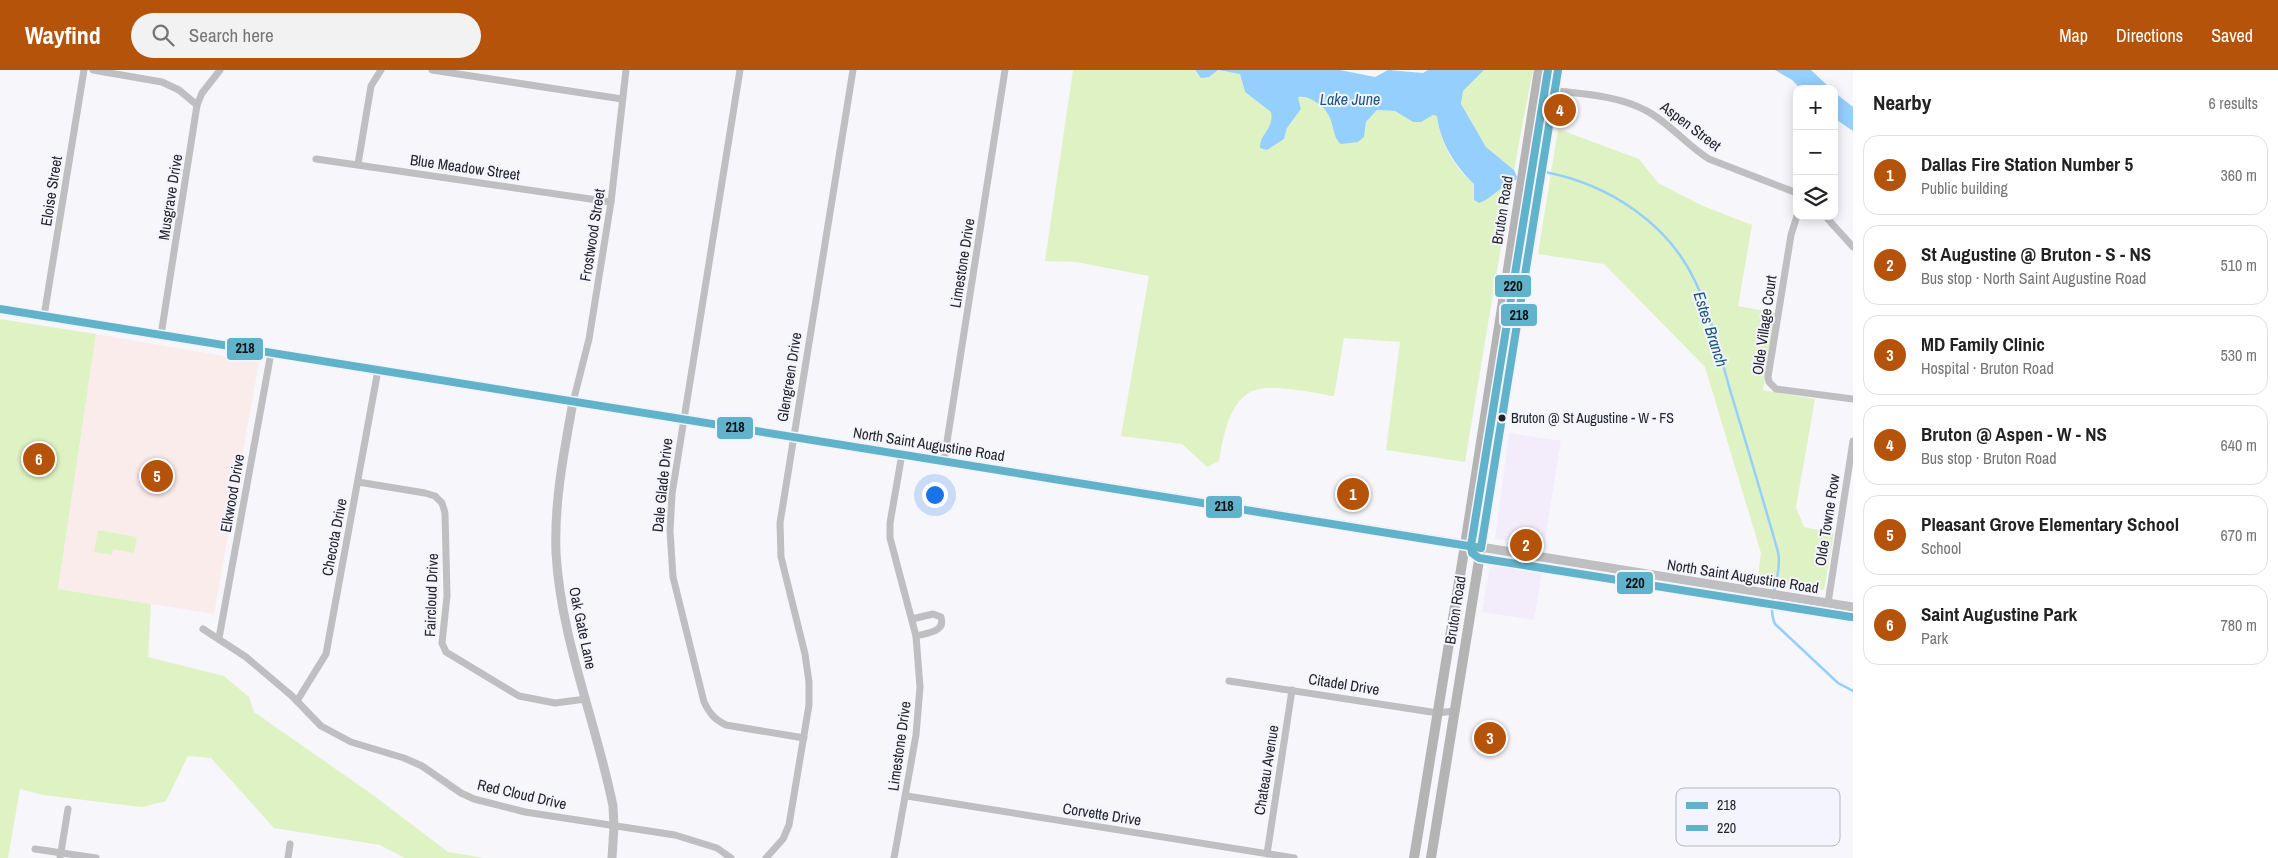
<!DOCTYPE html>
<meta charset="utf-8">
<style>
:root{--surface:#fff;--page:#f2f2f2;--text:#222;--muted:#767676;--line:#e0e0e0;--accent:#b45309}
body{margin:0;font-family:"Archivo Narrow",sans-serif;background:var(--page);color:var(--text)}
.controls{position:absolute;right:15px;top:15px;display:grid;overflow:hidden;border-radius:10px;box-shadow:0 2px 12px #0003}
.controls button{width:45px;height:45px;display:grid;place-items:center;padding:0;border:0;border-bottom:1px solid var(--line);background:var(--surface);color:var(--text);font:25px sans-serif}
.you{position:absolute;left:934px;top:424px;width:18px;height:18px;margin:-12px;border:4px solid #fff;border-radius:50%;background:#1a73e8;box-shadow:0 0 0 8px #1a73e833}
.badge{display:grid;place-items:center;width:32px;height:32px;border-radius:50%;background:var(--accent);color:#fff;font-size:16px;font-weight:700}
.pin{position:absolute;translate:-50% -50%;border:2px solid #fff;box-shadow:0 1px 5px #0006}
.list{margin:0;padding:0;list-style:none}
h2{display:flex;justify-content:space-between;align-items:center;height:65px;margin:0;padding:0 20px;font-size:21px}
h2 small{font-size:16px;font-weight:400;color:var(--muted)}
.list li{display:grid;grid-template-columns:32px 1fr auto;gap:15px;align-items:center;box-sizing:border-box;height:80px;margin:0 10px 10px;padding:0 10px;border:1px solid var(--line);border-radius:15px}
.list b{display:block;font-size:19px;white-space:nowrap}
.list p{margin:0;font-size:16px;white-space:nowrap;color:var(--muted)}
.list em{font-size:16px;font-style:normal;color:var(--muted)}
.icon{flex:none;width:28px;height:28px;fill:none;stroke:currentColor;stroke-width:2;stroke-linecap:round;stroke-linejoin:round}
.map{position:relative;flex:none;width:1853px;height:788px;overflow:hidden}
header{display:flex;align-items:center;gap:30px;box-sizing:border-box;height:70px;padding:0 25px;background:var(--accent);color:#fff}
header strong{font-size:24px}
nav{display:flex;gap:28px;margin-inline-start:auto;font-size:18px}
.search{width:350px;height:45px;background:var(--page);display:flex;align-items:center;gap:12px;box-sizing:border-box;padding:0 18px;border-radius:28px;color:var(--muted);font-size:19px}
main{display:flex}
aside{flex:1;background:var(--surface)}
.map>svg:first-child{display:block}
.commercial{fill:#f3edfb}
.education{fill:#fbecec}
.green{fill:#dff2c4}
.water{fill:#95cffd}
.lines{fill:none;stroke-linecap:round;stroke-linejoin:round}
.stream{stroke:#95cffd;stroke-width:2.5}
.minor{stroke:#bfbec0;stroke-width:7}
.tertiary{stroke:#bfbec0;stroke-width:9}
.secondary{stroke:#b5b4b5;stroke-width:10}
.bus-1-casing{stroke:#f3f4fe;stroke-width:11}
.bus-2-casing{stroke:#f3f4fe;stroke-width:11}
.bus-1{stroke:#60b3ca;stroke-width:8}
.bus-2{stroke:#60b3ca;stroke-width:8}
.bus-dot{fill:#242428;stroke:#f3f4fe;stroke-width:2}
.labels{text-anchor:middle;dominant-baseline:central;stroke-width:4;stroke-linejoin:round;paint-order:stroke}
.bus-label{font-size:14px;fill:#242428;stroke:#f3f4fe;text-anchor:start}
.street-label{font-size:15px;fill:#242428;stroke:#f3f4fe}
.water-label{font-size:16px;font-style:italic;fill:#1b5681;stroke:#f3f4fe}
.key{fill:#f3f4fe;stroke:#b5b6be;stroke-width:1}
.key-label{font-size:14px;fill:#242428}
.line-badge{stroke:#f3f4fe;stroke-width:2}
.pale-badge-label{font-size:14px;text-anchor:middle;font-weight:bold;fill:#111}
</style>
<header>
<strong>Wayfind</strong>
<div class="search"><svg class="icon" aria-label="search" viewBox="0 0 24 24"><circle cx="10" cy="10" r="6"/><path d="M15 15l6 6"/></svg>Search here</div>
<nav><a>Map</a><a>Directions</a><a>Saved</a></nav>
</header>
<main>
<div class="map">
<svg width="1853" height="788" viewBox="0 0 1853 788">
<rect width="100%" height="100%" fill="#f6f6fb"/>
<g class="commercial">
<polygon points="1509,363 1561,371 1544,475 1495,469"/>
<polygon points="1497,494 1542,502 1534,550 1482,542 1489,500"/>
</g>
<polygon class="education" points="96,264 259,292 214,544 58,519"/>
<g class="green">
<path d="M1073 0H1195L1196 3 1209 7 1218 0 1240 4 1245 22 1271 42 1272 55 1260 73 1284 69 1287 58 1301 39 1298 27C1323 26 1332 48 1337 68L1365 61 1366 52 1377 40 1395 41 1413 52H1421L1433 45 1437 46C1439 69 1454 100 1474 113 1480 118 1488 120 1495 123L1501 116 1512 111 1465 392 1386 380 1400 272 1344 268 1334 326C1315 323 1267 312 1250 322 1228 335 1223 368 1219 391L1207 397 1182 374 1121 366 1149 206 1076 192 1045 191Z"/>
<polygon points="1484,0 1533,0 1514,100 1486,77 1461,34 1463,21"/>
<polygon points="1558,59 1639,89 1658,113 1703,136 1752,155 1738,236 1776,243 1763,320 1815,329 1796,437 1804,457 1834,463 1824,520 1758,508 1761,483 1705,297 1604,194 1538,184"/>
<polygon points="0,249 96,264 58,519 151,534 148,587 224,606 249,627 254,642 373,725 448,782 485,788 405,788 380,775 274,758 211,688 188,686 166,731 142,737 43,725 20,719 8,788 0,788"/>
<polygon points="98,460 137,467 134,483 113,479 112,485 94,482"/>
</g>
<g class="water">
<path d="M1195 0H1340L1375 7 1388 0 1423 3 1428 0H1484L1463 21 1461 34 1486 77 1514 100 1517 107 1516 110C1501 114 1494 128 1479 133L1474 130V114C1455 96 1440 72 1437 46L1433 45 1421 52H1413L1395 41 1377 40 1366 52 1364 67 1358 72 1341 74C1329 65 1338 44 1314 31 1309 28 1304 26 1298 27L1301 39 1287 58 1284 69 1267 80 1260 78C1260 63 1274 60 1271 42L1245 22 1240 4 1218 0 1209 7 1201 8Z"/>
<polygon points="1775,0 1811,0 1831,19 1801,19 1792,10"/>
<polygon points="1834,22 1853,37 1853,61 1834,48"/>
</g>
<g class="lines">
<g class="stream">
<path d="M1545 102C1608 114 1668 153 1695 211 1712 247 1720 286 1731 323 1747 376 1763 429 1778 482 1783 507 1765 531 1775 554L1838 613 1853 621"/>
<polyline points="1526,104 1540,101"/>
</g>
<g class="minor">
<polyline points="93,0 162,12 179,20 197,35"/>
<polyline points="432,0 622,29"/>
<path d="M740 0 672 424 670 461 673 507 704 632C710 644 714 649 726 655L804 668"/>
<path d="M1536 18C1571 24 1613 23 1645 40 1669 52 1686 75 1709 89L1797 123"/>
<polyline points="316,89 611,132"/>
<polyline points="358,94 371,16 381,0"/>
<polyline points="1797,146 1791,165 1768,307 1769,312 1776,319 1853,329"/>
<polyline points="1825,146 1853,177"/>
<polyline points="44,246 84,0"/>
<polyline points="161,265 197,35 202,23 220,0"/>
<polyline points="573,332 589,269 611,132 626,0"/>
<polyline points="944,391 1005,0"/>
<polyline points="358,412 425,423 435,426 442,433 445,443 447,526 442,573 446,582 519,626 555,633 586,629"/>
<polyline points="1828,533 1853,371"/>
<path d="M912 549 933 544 941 547C946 562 927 563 916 566"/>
<polyline points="203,559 246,587 292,626 321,656 351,672 404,688 422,696 461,723 474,729 525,742 675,765 717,778 731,788"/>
<polyline points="219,568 271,283"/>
<polyline points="1229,611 1438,643 1454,641"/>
<polyline points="297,631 326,584 378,300"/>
<polyline points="907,726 1294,788"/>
<polyline points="35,779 96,788"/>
<polyline points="1267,784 1292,620"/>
<polyline points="60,788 68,739"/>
<polyline points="288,788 290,774"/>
<polyline points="766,788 783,769 789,755 809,635 809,612 805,584 781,487 780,453 853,0"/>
<polyline points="894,788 916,665 920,617 916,566 890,468 890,453 902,384"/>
</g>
<g class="tertiary">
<polyline points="0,239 1853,537"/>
<path d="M573 332C564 382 554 432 556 483 561 570 596 651 613 736L614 756 612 788"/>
</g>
<g class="secondary">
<polyline points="1414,788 1465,475 1539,0"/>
<polyline points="1431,788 1558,0"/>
</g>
<defs>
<polyline id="bus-1" points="0,239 1481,478 1558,0"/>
<polyline id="bus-2" points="1548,0 1471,476 1472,483 1479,488 1851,547"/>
</defs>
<use href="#bus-1" class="bus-1-casing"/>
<use href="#bus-2" class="bus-2-casing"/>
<use href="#bus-1" class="bus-1"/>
<use href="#bus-2" class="bus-2"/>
</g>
<circle class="bus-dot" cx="1502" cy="348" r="4.5"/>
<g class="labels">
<g class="bus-label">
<text x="1511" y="348">Bruton @ St Augustine - W - FS</text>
</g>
<g class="street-label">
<text transform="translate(1691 56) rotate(37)">Aspen Street</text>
<text transform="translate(465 97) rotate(8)">Blue Meadow Street</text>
<text transform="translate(51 121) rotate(-81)">Eloise Street</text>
<text transform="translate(170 127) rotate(-81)">Musgrave Drive</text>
<text transform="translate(1502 140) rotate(-81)">Bruton Road</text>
<text transform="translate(592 165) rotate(-81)">Frostwood Street</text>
<text transform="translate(962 193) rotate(-81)">Limestone Drive</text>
<text transform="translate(1764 255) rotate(-82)">Olde Village Court</text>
<text transform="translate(789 307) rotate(-81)">Glengreen Drive</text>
<text transform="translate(929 374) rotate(9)">North Saint Augustine Road</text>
<text transform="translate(662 415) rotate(-84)">Dale Glade Drive</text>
<text transform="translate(232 423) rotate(-80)">Elkwood Drive</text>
<text transform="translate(1827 450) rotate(-81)">Olde Towne Row</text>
<text transform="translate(334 467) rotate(-79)">Checota Drive</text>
<text transform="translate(1743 506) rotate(9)">North Saint Augustine Road</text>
<text transform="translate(431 525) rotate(-88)">Faircloud Drive</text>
<text transform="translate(1455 540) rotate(-81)">Bruton Road</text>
<text transform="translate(583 558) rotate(78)">Oak Gate Lane</text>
<text transform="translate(1344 614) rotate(9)">Citadel Drive</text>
<text transform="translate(899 676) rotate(-82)">Limestone Drive</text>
<text transform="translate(1266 700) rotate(-81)">Chateau Avenue</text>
<text transform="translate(522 724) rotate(13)">Red Cloud Drive</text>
<text transform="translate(1102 744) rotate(9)">Corvette Drive</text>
</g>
<g class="water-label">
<text x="1350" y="29">Lake June</text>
<text transform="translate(1711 259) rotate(72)">Estes Branch</text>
</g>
</g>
<rect x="1676" y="718" width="164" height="58" rx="8" class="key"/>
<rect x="1686" y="732" width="22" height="7" fill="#60b3ca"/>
<rect x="1686" y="755" width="22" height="6" fill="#60b3ca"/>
<g class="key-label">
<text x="1717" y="740">218</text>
<text x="1717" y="763">220</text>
</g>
<g class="line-badge">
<rect x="1494" y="204" width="38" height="24" rx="5" fill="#60b3ca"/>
<rect x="1500" y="233" width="38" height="24" rx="5" fill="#60b3ca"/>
<rect x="226" y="267" width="38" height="24" rx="5" fill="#60b3ca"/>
<rect x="716" y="346" width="38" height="24" rx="5" fill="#60b3ca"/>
<rect x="1205" y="425" width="38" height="24" rx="5" fill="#60b3ca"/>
<rect x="1616" y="501" width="38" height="24" rx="5" fill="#60b3ca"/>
</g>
<g class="pale-badge-label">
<text x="1513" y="221">220</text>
<text x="1519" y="250">218</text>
<text x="245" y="283">218</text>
<text x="735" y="362">218</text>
<text x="1224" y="441">218</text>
<text x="1635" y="518">220</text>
</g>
</svg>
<div class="controls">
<button>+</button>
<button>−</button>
<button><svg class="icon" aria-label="layers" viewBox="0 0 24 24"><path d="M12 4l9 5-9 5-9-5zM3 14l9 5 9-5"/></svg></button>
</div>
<div class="you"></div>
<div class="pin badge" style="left:1353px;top:424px">1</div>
<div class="pin badge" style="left:1526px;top:475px">2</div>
<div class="pin badge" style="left:1490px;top:668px">3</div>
<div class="pin badge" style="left:1560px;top:40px">4</div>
<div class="pin badge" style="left:157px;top:406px">5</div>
<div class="pin badge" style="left:39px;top:389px">6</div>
</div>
<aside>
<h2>Nearby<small>6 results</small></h2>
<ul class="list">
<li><span class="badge">1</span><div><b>Dallas Fire Station Number 5</b><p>Public building</p></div><em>360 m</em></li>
<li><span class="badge">2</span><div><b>St Augustine @ Bruton - S - NS</b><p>Bus stop · North Saint Augustine Road</p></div><em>510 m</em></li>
<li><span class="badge">3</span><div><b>MD Family Clinic</b><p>Hospital · Bruton Road</p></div><em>530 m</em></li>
<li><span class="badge">4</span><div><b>Bruton @ Aspen - W - NS</b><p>Bus stop · Bruton Road</p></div><em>640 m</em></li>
<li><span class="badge">5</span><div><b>Pleasant Grove Elementary School</b><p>School</p></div><em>670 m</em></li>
<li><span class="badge">6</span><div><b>Saint Augustine Park</b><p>Park</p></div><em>780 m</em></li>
</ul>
</aside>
</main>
